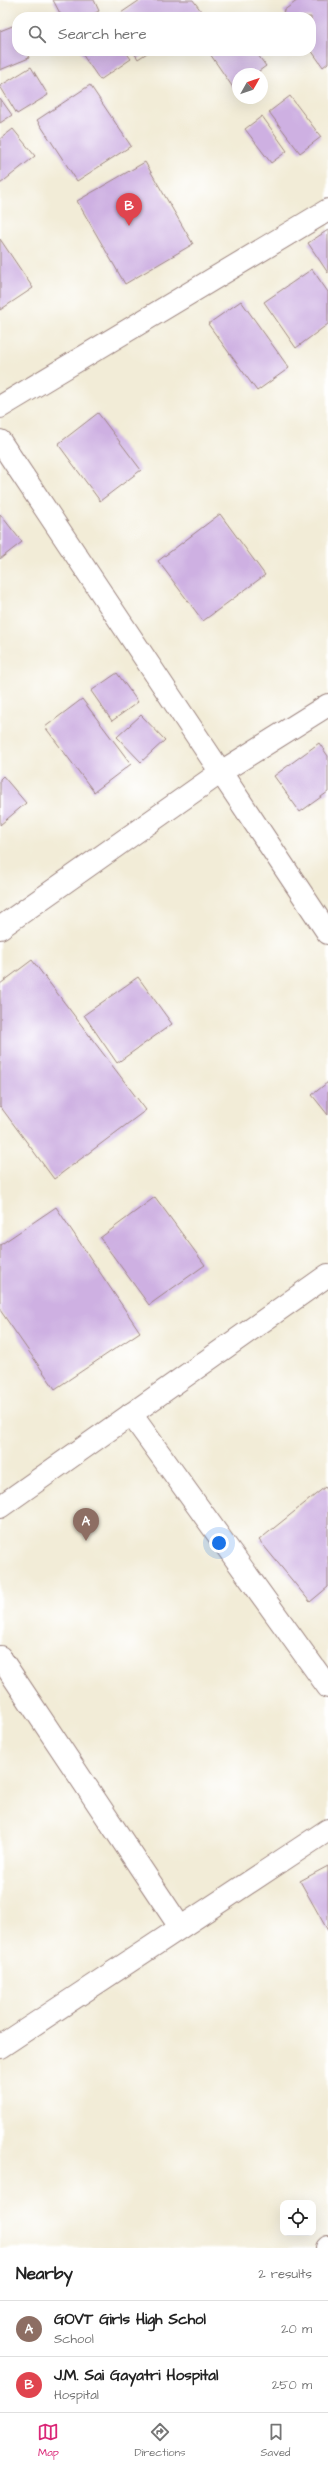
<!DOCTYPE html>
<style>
:root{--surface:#fff;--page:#f2f2f2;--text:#222;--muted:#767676;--line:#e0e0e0;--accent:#db2777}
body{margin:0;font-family:"Architects Daughter",sans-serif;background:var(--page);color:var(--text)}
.controls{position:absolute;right:12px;bottom:12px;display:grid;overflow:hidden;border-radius:8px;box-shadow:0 4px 16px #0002}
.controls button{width:36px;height:36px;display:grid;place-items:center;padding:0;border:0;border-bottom:1px solid var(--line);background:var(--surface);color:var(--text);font:20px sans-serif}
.compass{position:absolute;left:232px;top:68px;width:36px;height:36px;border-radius:50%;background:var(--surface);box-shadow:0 4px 16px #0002;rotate:50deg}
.you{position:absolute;left:219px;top:1543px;width:14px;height:14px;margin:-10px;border:3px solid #fff;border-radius:50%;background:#1a73e8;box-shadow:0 0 0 6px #1a73e833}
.badge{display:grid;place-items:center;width:26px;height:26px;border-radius:50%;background:var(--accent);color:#fff;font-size:13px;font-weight:700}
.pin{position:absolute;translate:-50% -33px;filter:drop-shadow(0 1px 2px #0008)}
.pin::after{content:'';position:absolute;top:21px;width:14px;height:12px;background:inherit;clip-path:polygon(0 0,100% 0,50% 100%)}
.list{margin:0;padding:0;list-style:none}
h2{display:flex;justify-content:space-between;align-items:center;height:52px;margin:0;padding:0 16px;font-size:17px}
h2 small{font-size:13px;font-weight:400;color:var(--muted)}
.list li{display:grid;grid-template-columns:26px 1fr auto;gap:12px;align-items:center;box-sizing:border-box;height:56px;padding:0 16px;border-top:1px solid var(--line)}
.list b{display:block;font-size:15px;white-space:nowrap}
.list p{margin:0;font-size:13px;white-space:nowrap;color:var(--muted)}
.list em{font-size:13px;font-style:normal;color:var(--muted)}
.icon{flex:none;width:22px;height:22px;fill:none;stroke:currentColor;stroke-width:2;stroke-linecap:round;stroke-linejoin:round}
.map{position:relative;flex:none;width:328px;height:2248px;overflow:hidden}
.search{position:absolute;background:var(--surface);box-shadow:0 4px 16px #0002;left:12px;right:12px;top:12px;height:44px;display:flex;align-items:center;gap:10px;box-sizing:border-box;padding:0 14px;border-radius:16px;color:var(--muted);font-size:15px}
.sheet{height:164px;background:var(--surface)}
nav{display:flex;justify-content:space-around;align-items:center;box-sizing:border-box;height:56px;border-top:1px solid var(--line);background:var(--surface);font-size:11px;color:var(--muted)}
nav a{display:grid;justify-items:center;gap:2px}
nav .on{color:var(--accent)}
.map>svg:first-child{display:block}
.building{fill:#ceb0e2}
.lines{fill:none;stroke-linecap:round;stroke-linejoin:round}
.minor-casing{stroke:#9e8681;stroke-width:24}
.minor{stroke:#fff;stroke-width:22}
</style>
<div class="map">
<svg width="328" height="2248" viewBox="0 0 328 2248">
<rect width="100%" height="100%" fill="#fff"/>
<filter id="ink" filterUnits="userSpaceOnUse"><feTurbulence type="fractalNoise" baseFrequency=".025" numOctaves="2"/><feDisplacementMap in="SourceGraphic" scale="8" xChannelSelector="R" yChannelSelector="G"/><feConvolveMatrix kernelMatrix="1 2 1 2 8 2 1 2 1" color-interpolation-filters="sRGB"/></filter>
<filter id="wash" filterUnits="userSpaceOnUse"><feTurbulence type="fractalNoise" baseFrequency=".012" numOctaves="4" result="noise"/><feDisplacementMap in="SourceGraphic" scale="16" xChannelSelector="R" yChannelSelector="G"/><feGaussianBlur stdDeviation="0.9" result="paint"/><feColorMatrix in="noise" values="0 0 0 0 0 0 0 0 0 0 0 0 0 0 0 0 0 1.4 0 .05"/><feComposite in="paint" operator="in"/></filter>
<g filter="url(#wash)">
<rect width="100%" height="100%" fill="#f2ecd7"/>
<g id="blocks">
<g class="building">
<polygon points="53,0 94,0 99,11 87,17 62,17"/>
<polygon points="140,0 193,0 204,15 200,17 115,17"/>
<polygon points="298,0 328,0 328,63 323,67 311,50 311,17 287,17 283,11"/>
<polygon points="15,25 17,30 17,51 26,51 29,58 0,70 0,31"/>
<polygon points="80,51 125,51 131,59 100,80"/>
<polygon points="133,51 150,51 138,59"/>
<polygon points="208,51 255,51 266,66 255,74 238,74 238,86 234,89"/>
<polygon points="31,67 48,95 17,114 0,86"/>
<polygon points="90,85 131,146 77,181 37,120"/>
<polygon points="290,96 321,137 300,153 269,112"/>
<polygon points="0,98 12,115 0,123"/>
<polygon points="262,116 287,151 271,163 245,129"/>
<polygon points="13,129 35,156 0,184 0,139"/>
<polygon points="145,162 193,244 125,284 77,201"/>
<polygon points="328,230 328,273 308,243"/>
<polygon points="0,239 33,288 0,310"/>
<polygon points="312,269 328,292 328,324 296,348 264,302"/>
<polygon points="241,301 289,368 257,391 208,324"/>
<polygon points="98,413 141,470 100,501 58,444"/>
<polygon points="0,514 22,542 0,559"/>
<polygon points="220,514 265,575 203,621 158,561"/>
<polygon points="117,673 138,702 112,721 91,691"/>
<polygon points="82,699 131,764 94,792 45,727"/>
<polygon points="141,715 165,740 141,762 117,737"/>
<polygon points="319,743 328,756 328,792 300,812 274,776"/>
<polygon points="3,776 26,803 0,825 0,779"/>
<polygon points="32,960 146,1110 54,1179 0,1106 0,984"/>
<polygon points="138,977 172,1024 117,1063 84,1015"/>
<polygon points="328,1082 328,1115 312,1095"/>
<polygon points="155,1197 205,1265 149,1305 100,1238"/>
<polygon points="56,1207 140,1332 55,1389 0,1310 0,1245"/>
<polygon points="325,1487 328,1491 328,1587 310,1602 259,1540"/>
<polygon points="328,1866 328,1931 300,1881"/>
</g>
</g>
</g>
<g filter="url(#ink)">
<use href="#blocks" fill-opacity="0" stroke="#9e8681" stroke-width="1"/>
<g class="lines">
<defs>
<g id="minor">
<polyline points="0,407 328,210"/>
<polyline points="0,441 328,933"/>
<polyline points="0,928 221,772 328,705"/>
<polyline points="131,1414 328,1687"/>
<polyline points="0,1507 328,1275"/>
<polyline points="0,1657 180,1927"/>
<polyline points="0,2047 328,1830"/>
<polyline points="327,2248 328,2247"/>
</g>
</defs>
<use href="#minor" class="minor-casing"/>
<use href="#minor" class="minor"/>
</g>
</g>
</svg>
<div class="controls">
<button><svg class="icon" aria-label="locate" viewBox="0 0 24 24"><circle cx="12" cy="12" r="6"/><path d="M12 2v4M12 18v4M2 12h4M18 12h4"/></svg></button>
</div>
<svg class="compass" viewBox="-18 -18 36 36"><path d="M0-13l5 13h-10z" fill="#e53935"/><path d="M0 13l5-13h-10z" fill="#767676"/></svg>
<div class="you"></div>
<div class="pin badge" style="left:86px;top:1541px;background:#8d6e63">A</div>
<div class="pin badge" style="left:129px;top:226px;background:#e0444e">B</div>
<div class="search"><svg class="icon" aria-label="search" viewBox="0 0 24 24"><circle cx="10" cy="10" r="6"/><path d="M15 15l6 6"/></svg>Search here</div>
</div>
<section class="sheet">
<h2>Nearby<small>2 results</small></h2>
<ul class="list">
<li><span class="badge" style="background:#8d6e63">A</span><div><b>GOVT Girls High Schol</b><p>School</p></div><em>20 m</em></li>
<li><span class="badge" style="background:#e0444e">B</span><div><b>J.M. Sai Gayatri Hospital</b><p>Hospital</p></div><em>250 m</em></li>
</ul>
</section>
<nav>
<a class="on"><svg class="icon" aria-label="map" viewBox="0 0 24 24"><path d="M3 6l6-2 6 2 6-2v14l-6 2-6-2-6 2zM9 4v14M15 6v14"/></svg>Map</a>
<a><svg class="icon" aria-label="directions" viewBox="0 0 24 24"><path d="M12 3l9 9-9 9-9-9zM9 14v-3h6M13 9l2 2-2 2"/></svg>Directions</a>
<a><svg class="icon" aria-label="saved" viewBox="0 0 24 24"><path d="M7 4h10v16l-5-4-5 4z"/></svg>Saved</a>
</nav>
